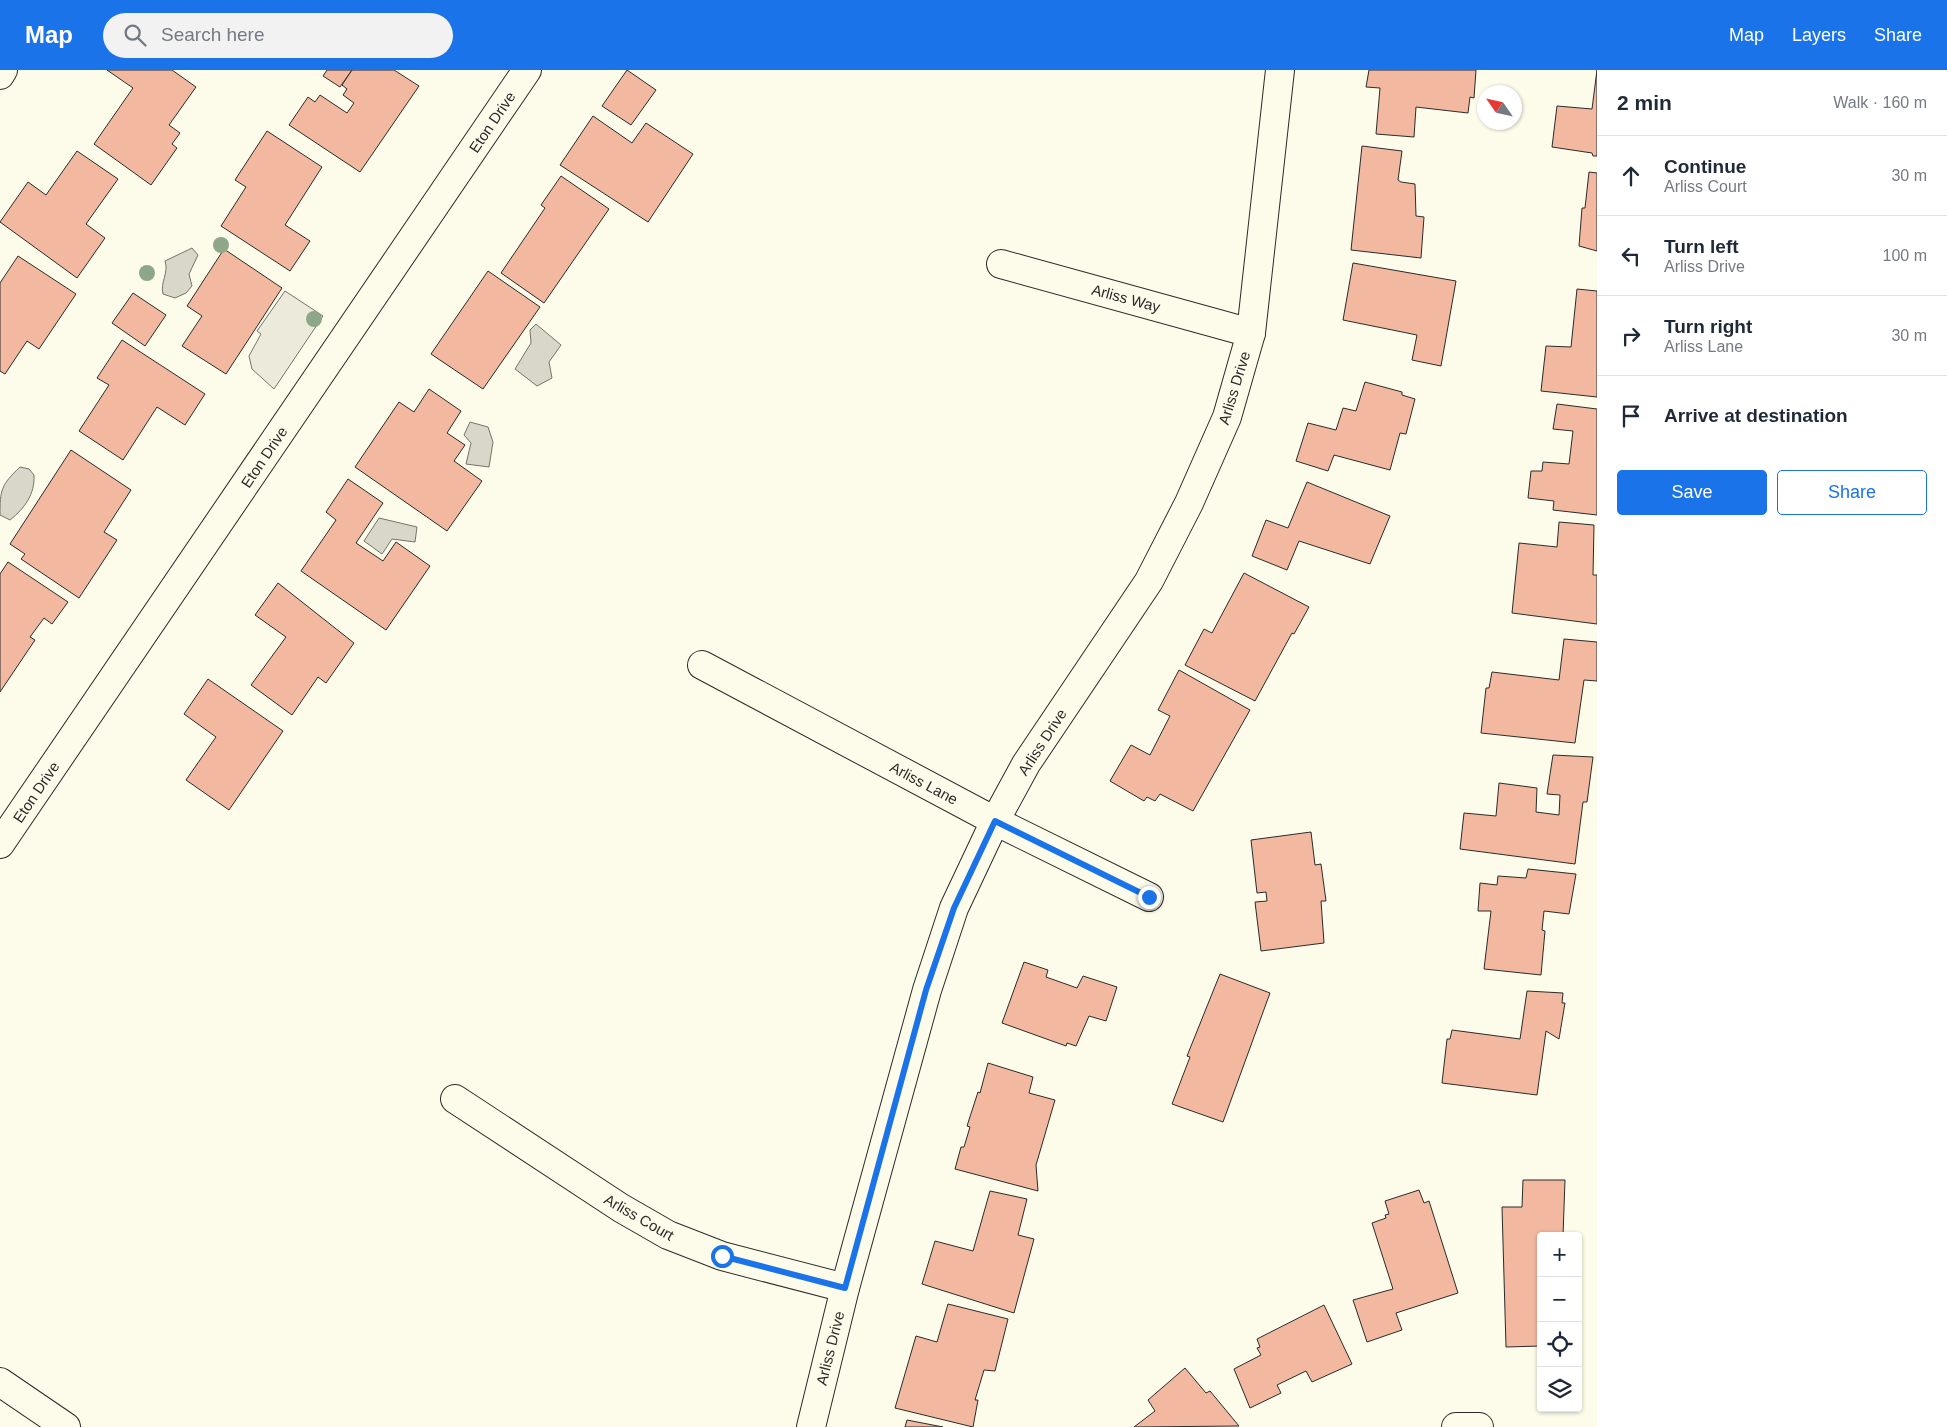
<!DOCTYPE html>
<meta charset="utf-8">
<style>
:root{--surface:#fff;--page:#f2f2f3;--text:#1f2937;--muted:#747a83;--line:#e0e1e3;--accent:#1a73e8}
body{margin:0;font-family:Helvetica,sans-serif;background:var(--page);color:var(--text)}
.controls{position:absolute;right:15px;bottom:15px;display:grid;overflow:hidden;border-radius:5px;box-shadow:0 1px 4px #0004}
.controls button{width:45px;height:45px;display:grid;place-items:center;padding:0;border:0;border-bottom:1px solid var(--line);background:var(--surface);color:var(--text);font:25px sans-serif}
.compass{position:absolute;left:1477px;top:15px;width:45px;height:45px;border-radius:50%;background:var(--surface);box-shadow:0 1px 4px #0004;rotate:304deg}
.stop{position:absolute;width:15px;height:15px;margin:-11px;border:4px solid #1a73e8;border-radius:50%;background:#fff}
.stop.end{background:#1a73e8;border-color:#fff;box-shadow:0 1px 5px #0008}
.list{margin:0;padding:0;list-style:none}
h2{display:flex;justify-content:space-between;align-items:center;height:65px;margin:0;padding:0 20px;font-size:21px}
h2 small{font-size:16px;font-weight:400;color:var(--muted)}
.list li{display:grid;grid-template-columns:32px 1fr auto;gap:15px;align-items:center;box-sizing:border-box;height:80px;padding:0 20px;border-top:1px solid var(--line)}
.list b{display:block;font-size:19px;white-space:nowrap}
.list p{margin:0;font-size:16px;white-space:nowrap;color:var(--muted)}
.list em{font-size:16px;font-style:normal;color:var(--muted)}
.actions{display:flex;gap:10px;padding:15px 20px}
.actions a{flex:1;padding:11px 0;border:1px solid var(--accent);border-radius:5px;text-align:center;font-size:18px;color:var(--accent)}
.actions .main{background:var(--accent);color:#fff}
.icon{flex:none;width:28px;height:28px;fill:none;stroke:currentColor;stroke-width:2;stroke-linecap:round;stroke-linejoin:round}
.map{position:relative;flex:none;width:1597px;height:1357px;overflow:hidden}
header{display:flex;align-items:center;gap:30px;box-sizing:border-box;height:70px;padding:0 25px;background:var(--accent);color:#fff}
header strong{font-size:24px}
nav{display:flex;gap:28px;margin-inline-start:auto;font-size:18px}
.search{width:350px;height:45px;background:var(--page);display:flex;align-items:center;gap:12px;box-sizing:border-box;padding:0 18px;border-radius:28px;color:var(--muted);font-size:19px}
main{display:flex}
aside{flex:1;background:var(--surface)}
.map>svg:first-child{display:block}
.green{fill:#ecebdb;stroke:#74746e}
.water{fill:#d8d7c9;stroke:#74746e}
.building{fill:#f2b8a0;stroke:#2b2b2b}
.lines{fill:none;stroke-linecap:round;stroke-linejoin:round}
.street-casing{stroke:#2b2b2b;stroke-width:30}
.secondary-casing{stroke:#2b2b2b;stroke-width:30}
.street{stroke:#fdfbea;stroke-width:28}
.secondary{stroke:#fdfbea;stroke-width:28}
.tree{fill:#8ea78a}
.route{stroke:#1a73e8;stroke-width:6}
.labels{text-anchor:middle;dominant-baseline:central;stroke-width:4;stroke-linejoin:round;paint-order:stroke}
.street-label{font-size:15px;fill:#2b2b2b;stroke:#fdfbea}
</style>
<header>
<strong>Map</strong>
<div class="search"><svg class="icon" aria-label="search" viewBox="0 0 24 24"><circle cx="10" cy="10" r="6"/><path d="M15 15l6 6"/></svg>Search here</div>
<nav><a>Map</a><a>Layers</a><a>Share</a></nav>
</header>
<main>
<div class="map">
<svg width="1597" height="1357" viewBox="0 0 1597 1357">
<rect width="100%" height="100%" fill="#fdfbea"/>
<polygon class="green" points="285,221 323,246 274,319 252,299 249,286 261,264 257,261"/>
<g class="water">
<path d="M192 178 198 185 189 204 192 216 186 223 175 228 163 224C160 212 169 203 165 191Z"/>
<polygon points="536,254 561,275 549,292 552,308 537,316 515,299 531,273 530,260"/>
<polygon points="470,352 488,357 493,372 489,397 466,394 471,373 464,365"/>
<path d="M20 397 29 399 34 405C35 424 25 438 10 450L0 445C0 420 1 415 20 397Z"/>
<polygon points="379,448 417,457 415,472 392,469 382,484 364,471"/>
</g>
<g class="building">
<polygon points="107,0 172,0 196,17 169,55 180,63 172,74 177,78 151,115 94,74 133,18"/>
<polygon points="327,0 352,0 340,17 323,6"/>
<polygon points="352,0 394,0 419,16 360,102 289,55 308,27 315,32 320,25 347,43 354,33 343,25 347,19 342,15"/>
<polygon points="627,0 656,20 631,55 602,36"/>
<polygon points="1369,0 1476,0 1474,28 1470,27 1468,43 1416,37 1414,67 1376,64 1380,18 1366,17"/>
<polygon points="1597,0 1597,86 1593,86 1592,83 1552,77 1557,36 1592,39"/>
<polygon points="593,46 632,73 646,53 693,84 648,152 560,95"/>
<polygon points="267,61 322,97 285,155 310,171 290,201 221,156 246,117 235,110"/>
<polygon points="1362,76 1402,81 1398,110 1401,112 1415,114 1416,146 1424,147 1421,188 1351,180"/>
<polygon points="77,81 118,109 86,154 105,168 77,208 0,152 28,112 46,125"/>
<polygon points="1589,102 1597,103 1597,181 1579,176 1582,138 1585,138"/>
<polygon points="561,106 609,139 544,233 501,203 545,138 541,135"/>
<polygon points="224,179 282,218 226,304 182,276 202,246 187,236"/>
<polygon points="18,186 76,224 39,279 27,271 5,304 0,301 0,213"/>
<polygon points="1353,193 1456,211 1441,296 1412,290 1417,265 1343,250"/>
<polygon points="488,201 540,237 483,319 431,284"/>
<polygon points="1577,219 1597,221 1597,327 1541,321 1546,276 1571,277"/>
<polygon points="133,223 166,245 145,276 112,253"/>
<polygon points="122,270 205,324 185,355 157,337 123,390 79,361 109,315 97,308"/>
<polygon points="1365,312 1402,322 1402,325 1415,329 1406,364 1400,363 1390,400 1334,385 1328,401 1296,391 1308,353 1336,360 1343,338 1356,341"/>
<polygon points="429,319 461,341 447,363 465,375 454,391 482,411 447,461 355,397 399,332 414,342"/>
<polygon points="1557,334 1597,339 1597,445 1553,440 1554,431 1528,428 1531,401 1542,401 1543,392 1569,394 1573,361 1553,359"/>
<polygon points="71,380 131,420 104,462 117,470 79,528 21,489 25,484 10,474"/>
<polygon points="348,409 383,433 356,473 383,491 396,472 430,496 386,560 301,501 336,450 326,442"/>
<polygon points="1307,412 1390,446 1370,494 1299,471 1287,500 1252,486 1266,450 1288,458"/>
<polygon points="1559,452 1594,455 1593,505 1597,505 1597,554 1512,543 1519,473 1557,477"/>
<polygon points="8,492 68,532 52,554 44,548 30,567 35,570 0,622 0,504"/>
<polygon points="1244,503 1309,537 1294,564 1292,563 1255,631 1185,595 1204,559 1212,563"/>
<polygon points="278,513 354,573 326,613 318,607 292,645 251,615 286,567 255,545"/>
<polygon points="1564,569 1597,572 1597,611 1584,610 1575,673 1481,663 1486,618 1489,618 1492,602 1559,610"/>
<polygon points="1179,600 1250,640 1193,741 1160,724 1155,731 1147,727 1144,731 1110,711 1131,675 1150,685 1170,646 1158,640"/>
<polygon points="208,609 283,661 229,740 186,710 216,667 184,644"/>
<polygon points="1553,685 1593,687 1587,732 1583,732 1575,794 1460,779 1464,743 1496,746 1499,713 1537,718 1536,742 1559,745 1560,725 1547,724"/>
<polygon points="1311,762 1315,795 1321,794 1326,831 1321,831 1324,873 1261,881 1255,832 1267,831 1266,822 1257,823 1251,770"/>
<polygon points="1528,799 1576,804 1569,844 1544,841 1542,860 1545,861 1541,905 1484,899 1491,841 1478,841 1480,813 1497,815 1498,806 1526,808"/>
<polygon points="1024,892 1048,900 1046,907 1077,918 1083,906 1117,917 1106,951 1089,946 1076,976 1067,973 1066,976 1002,953"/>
<polygon points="1220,904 1270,923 1223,1052 1172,1034 1190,987 1187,986"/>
<polygon points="1527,921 1563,923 1562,933 1565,933 1559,969 1546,961 1537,1025 1442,1013 1447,969 1450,969 1452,960 1520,969"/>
<polygon points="988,993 1033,1007 1029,1023 1055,1030 1036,1095 1038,1121 955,1099 961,1077 964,1077 970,1057 967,1056 978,1022 980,1023"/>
<polygon points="1523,1110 1565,1110 1563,1166 1541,1166 1541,1276 1506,1277 1502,1137 1522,1137"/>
<polygon points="1419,1120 1424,1133 1429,1131 1458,1223 1396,1243 1402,1260 1367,1272 1353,1230 1393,1219 1372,1153 1386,1148 1385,1145 1389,1144 1385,1131"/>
<polygon points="990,1121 1027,1129 1018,1165 1034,1169 1014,1243 922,1214 935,1171 973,1181"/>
<polygon points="948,1234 1008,1249 995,1301 984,1300 975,1330 978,1330 973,1357 895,1338 916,1266 937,1272"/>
<polygon points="1324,1235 1352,1294 1312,1312 1306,1301 1277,1315 1281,1323 1250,1338 1234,1299 1261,1285 1257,1278 1260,1277 1257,1269"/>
<polygon points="1185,1298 1206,1323 1210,1321 1239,1356 1134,1357 1155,1341 1148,1330"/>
<polygon points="907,1350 943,1357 905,1357"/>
</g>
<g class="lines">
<defs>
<g id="street">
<polyline points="1001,194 1251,263"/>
<polyline points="702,595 995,751 1149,827"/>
<polyline points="0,774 527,0"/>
<polyline points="455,1029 621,1138 668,1165 722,1186 845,1218"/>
<polyline points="0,1312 66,1357"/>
<polyline points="811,1357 845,1218 927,920 954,838 995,751 1026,694 1149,511 1189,433 1227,347 1251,263 1280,0"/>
<polyline points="1456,1357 1479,1357"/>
</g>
<polyline id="secondary" points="0,5 3,0"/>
</defs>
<use href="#street" class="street-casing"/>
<use href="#secondary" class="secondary-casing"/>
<use href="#street" class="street"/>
<use href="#secondary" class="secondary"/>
</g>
<g class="tree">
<circle cx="221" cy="175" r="8"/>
<circle cx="147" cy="203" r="8"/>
<circle cx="314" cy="249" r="8"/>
</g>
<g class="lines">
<polyline class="route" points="722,1186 845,1218 926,920 954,838 995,751 1149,827"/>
</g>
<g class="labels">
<g class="street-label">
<text transform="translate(492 52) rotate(-56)">Eton Drive</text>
<text transform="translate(1126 228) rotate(15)">Arliss Way</text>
<text transform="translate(1234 318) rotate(-73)">Arliss Drive</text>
<text transform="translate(264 387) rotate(-56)">Eton Drive</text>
<text transform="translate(1042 672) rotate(-57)">Arliss Drive</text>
<text transform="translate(924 713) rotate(28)">Arliss Lane</text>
<text transform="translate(36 722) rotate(-56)">Eton Drive</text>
<text transform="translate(639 1147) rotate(30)">Arliss Court</text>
<text transform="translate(830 1278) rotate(-76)">Arliss Drive</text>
</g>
</g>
</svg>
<div class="controls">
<button>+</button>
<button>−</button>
<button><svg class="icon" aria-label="locate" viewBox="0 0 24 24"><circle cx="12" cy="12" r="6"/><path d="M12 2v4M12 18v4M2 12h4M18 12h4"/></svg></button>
<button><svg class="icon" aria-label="layers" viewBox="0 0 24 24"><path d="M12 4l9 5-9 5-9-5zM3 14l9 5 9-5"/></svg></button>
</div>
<svg class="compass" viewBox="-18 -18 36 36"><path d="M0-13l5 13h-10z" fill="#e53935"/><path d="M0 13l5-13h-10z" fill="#747a83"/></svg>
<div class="stop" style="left:722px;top:1186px"></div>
<div class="stop end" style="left:1149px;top:827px"></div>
</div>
<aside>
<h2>2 min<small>Walk · 160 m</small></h2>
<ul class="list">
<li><svg class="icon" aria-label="ahead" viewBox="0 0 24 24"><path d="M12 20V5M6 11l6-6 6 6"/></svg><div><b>Continue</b><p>Arliss Court</p></div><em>30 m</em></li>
<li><svg class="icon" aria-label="left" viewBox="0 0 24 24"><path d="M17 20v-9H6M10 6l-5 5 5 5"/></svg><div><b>Turn left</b><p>Arliss Drive</p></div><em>100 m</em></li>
<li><svg class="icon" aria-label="right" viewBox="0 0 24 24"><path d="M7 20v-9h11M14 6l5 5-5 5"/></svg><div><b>Turn right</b><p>Arliss Lane</p></div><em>30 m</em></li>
<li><svg class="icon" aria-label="arrive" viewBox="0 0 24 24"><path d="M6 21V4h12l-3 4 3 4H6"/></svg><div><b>Arrive at destination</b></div></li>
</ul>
<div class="actions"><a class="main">Save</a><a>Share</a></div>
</aside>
</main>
